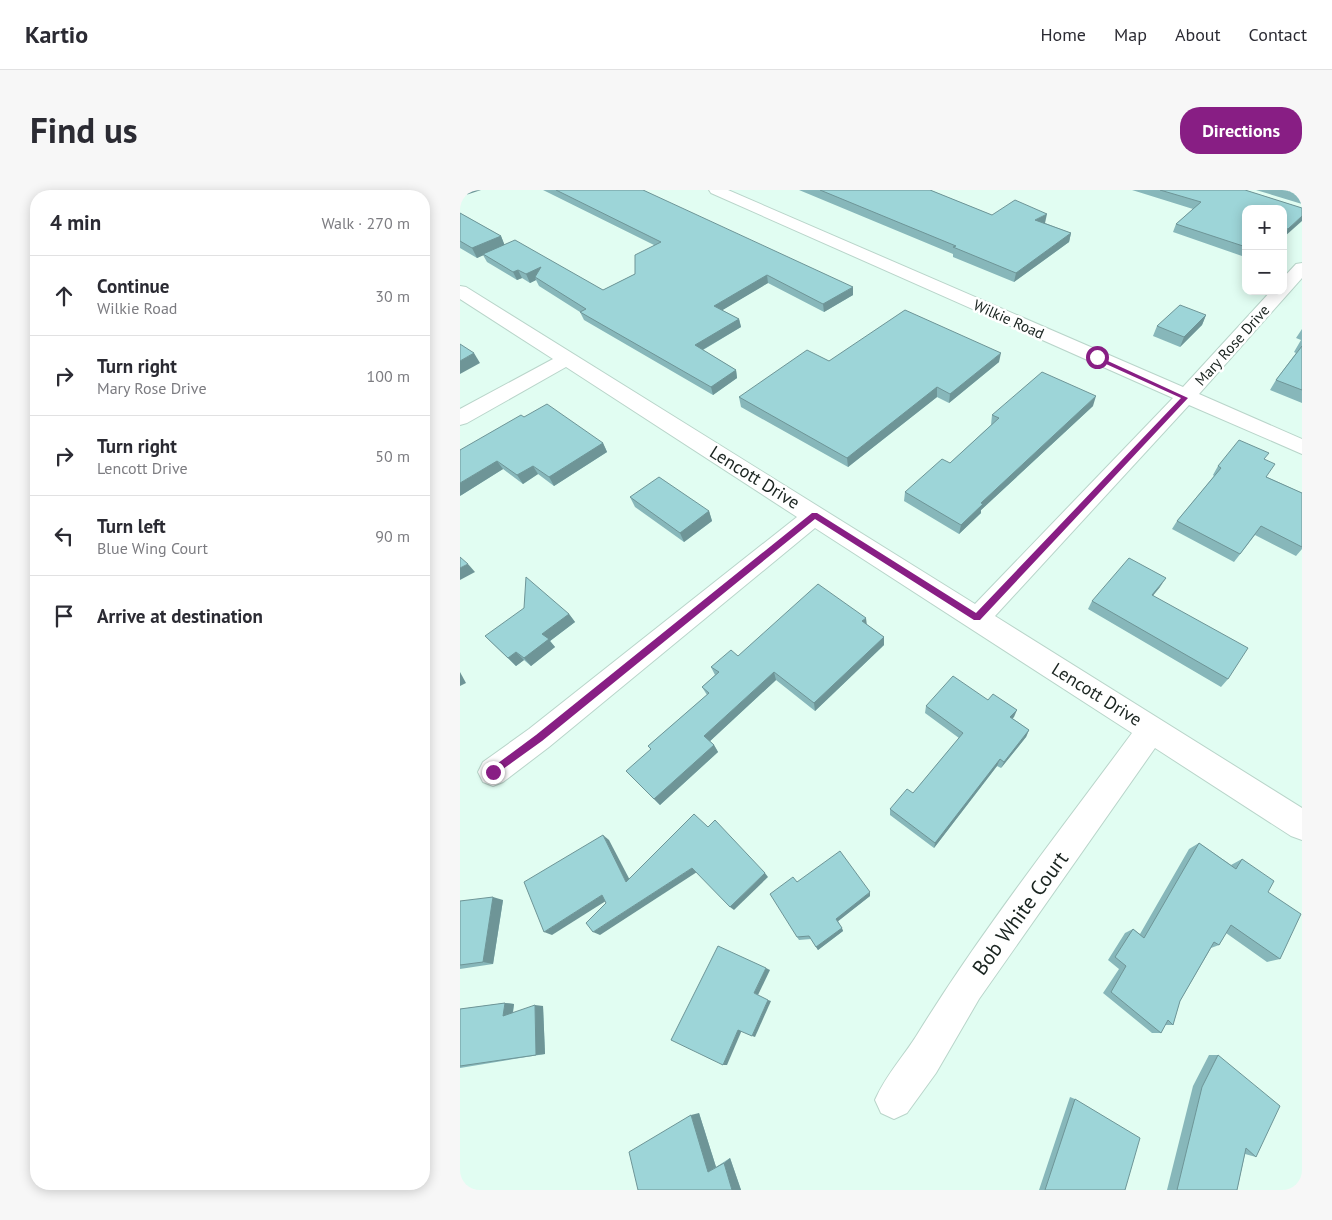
<!DOCTYPE html>
<meta charset="utf-8">
<style>
:root{--surface:#fff;--page:#f7f7f7;--text:#2b2b33;--muted:#7c7c81;--line:#e1e1e2;--accent:#881e84}
body{margin:0;font-family:"PT Sans",sans-serif;background:var(--page);color:var(--text)}
.controls{position:absolute;right:15px;top:15px;display:grid;overflow:hidden;border-radius:10px;box-shadow:0 2px 12px #0003}
.controls button{width:45px;height:45px;display:grid;place-items:center;padding:0;border:0;border-bottom:1px solid var(--line);background:var(--surface);color:var(--text);font:25px sans-serif}
.stop{position:absolute;width:15px;height:15px;margin:-11px;border:4px solid #881e84;border-radius:50%;background:#fff}
.stop.end{background:#881e84;border-color:#fff;box-shadow:0 1px 5px #0008}
.list{margin:0;padding:0;list-style:none}
h2{display:flex;justify-content:space-between;align-items:center;height:65px;margin:0;padding:0 20px;font-size:21px}
h2 small{font-size:16px;font-weight:400;color:var(--muted)}
.list li{display:grid;grid-template-columns:32px 1fr auto;gap:15px;align-items:center;box-sizing:border-box;height:80px;padding:0 20px;border-top:1px solid var(--line)}
.list b{display:block;font-size:19px;white-space:nowrap}
.list p{margin:0;font-size:16px;white-space:nowrap;color:var(--muted)}
.list em{font-size:16px;font-style:normal;color:var(--muted)}
.icon{flex:none;width:28px;height:28px;fill:none;stroke:currentColor;stroke-width:2;stroke-linecap:round;stroke-linejoin:round}
.map{position:relative;flex:none;width:842px;height:1000px;overflow:hidden;border-radius:20px}
header{display:flex;align-items:center;gap:30px;box-sizing:border-box;height:70px;padding:0 25px;background:var(--surface);border-bottom:1px solid var(--line)}
header strong{font-size:24px}
nav{display:flex;gap:28px;margin-inline-start:auto;font-size:18px}
.intro{display:flex;align-items:center;justify-content:space-between;box-sizing:border-box;height:120px;padding:0 30px}
h1{margin:0;font-size:35px}
.button{padding:12px 22px;border-radius:20px;background:var(--accent);color:#fff;font-size:18px;font-weight:700}
main{display:flex;gap:30px;padding:0 30px}
aside{flex:1;background:var(--surface);border-radius:20px;box-shadow:0 2px 12px #0003}
.map>svg:first-child{display:block}
.lines{fill:none;stroke-linecap:round;stroke-linejoin:round}
.street-casing{stroke:#b9d5ca;stroke-width:2}
.street{fill:#fff;fill-rule:evenodd}
.wall{fill:#87b7ba}
.shaded-wall{fill:#6e9597}
.building{fill:#9dd5d8;stroke:#6e9597}
.route{fill:#881e84}
.labels{text-anchor:middle;dominant-baseline:central;stroke-width:5;stroke-linejoin:round;paint-order:stroke}
.far-street-label{font-size:15px;fill:#1a2420;stroke:#fff}
.street-label{font-size:18px;fill:#1a2420;stroke:#fff}
.near-street-label{font-size:21px;fill:#1a2420;stroke:#fff}
</style>
<header>
<strong>Kartio</strong>
<nav><a>Home</a><a>Map</a><a>About</a><a>Contact</a></nav>
</header>
<div class="intro"><h1>Find us</h1><a class="button">Directions</a></div>
<main>
<aside>
<h2>4 min<small>Walk · 270 m</small></h2>
<ul class="list">
<li><svg class="icon" aria-label="ahead" viewBox="0 0 24 24"><path d="M12 20V5M6 11l6-6 6 6"/></svg><div><b>Continue</b><p>Wilkie Road</p></div><em>30 m</em></li>
<li><svg class="icon" aria-label="right" viewBox="0 0 24 24"><path d="M7 20v-9h11M14 6l5 5-5 5"/></svg><div><b>Turn right</b><p>Mary Rose Drive</p></div><em>100 m</em></li>
<li><svg class="icon" aria-label="right" viewBox="0 0 24 24"><path d="M7 20v-9h11M14 6l5 5-5 5"/></svg><div><b>Turn right</b><p>Lencott Drive</p></div><em>50 m</em></li>
<li><svg class="icon" aria-label="left" viewBox="0 0 24 24"><path d="M17 20v-9H6M10 6l-5 5 5 5"/></svg><div><b>Turn left</b><p>Blue Wing Court</p></div><em>90 m</em></li>
<li><svg class="icon" aria-label="arrive" viewBox="0 0 24 24"><path d="M6 21V4h12l-3 4 3 4H6"/></svg><div><b>Arrive at destination</b></div></li>
</ul>
</aside>
<div class="map">
<svg width="842" height="1000" viewBox="0 0 842 1000">
<rect width="100%" height="100%" fill="#e1fdf2"/>
<g class="lines">
<defs>
<path id="street" d="M249 0H268L723 197 811 101H823V88L836 74 842 73V88L739 204 842 249V264L729 215 535 426 842 618V650L831 646 695 558 519 809 476 883 447 923 434 929 421 923 415 910C426 884 446 864 460 840 524 737 600 641 672 543L355 338 89 557 43 592 33 596 23 592 18 582 23 572 69 539 337 327 106 177 7 233 0 235V219L93 169 0 109V96L6 97 515 414 713 208 251 3Z"/>
</defs>
<use href="#street" class="street-casing"/>
<use href="#street" class="street"/>
</g>
<g class="wall">
<polygon points="83,0 183,0 393,105 364,122 308,93 262,120 279,129 281,137 243,160 276,180 277,188 253,205 124,130 120,122 79,96 76,90 70,93 62,88 57,90 27,72 23,65 17,68 0,58 0,23 41,46 44,54 143,100 175,84 194,55"/>
<polygon points="339,0 470,0 532,25 585,33 611,43 609,52 554,92 493,67 493,64"/>
<polygon points="672,0 785,0 842,18 824,47 823,47 823,19 786,19 786,62 782,66 713,42 716,34 733,19"/>
<polygon points="796,0 842,0 842,14"/>
<polygon points="746,125 742,135 720,157 693,146 697,136"/>
<polygon points="842,139 842,213 810,200 816,190 836,163 834,162 841,150 836,148"/>
<polygon points="369,171 539,172 489,213 477,207 388,277 281,217 279,207"/>
<polygon points="633,216 521,320 521,323 499,344 444,311 445,302 490,273 531,235 532,225"/>
<polygon points="64,227 143,253 147,262 94,296 78,284 63,294 43,279 0,306"/>
<polygon points="805,270 807,287 842,303 842,359 836,366 795,345 774,372 712,339 717,331 754,286 753,285 758,276"/>
<polygon points="170,307 249,321 252,331 224,352 175,317"/>
<polygon points="700,397 693,405 768,489 761,497 628,419 632,411"/>
<polygon points="109,424 115,432 90,451 95,457 71,476 64,470 56,476 25,446"/>
<polygon points="406,434 424,447 424,455 355,521 316,490 250,551 254,555 258,562 200,615 172,587 191,560 188,556 247,505 242,497 255,485 251,477 278,466"/>
<polygon points="528,510 557,520 552,528 569,540 566,547 541,578 537,576 474,658 430,625 430,619 453,603 499,548 465,523 466,516"/>
<polygon points="739,653 771,675 782,669 808,702 820,769 807,772 766,743 759,755 751,758 720,811 713,835 705,835 701,843 692,843 643,803 659,779 648,770 665,743 673,739 680,744 729,659"/>
<polygon points="337,692 410,706 378,731 383,741 358,760 351,749 339,750 337,747"/>
<polygon points="43,710 33,774 0,779 0,711"/>
<polygon points="45,813 54,814 53,823 83,816 85,864 0,878 0,819"/>
<polygon points="749,865 758,865 796,967 785,964 777,1000 707,1000 733,896"/>
<polygon points="610,907 615,909 665,1000 579,1000"/>
<polygon points="239,923 256,977 270,968 281,1000 178,1000"/>
</g>
<g class="shaded-wall">
<polygon points="0,0 21,0 0,7"/>
<polygon points="587,24 585,33 574,39 575,30"/>
<polygon points="842,26 842,31 824,47 828,39"/>
<polygon points="611,43 609,52 554,92 556,83"/>
<polygon points="41,46 45,56 17,68 12,58"/>
<polygon points="81,77 75,87 76,90 70,93 66,84"/>
<polygon points="58,80 62,88 57,90 53,82"/>
<polygon points="307,85 308,93 256,124 254,116"/>
<polygon points="393,97 393,105 364,122 363,114"/>
<polygon points="746,125 742,135 720,157 724,147"/>
<polygon points="279,129 281,137 237,163 235,155"/>
<polygon points="14,163 20,173 0,184 0,171"/>
<polygon points="541,163 539,172 489,213 490,204"/>
<polygon points="276,180 277,188 253,205 251,197"/>
<polygon points="477,197 477,207 388,277 387,268"/>
<polygon points="636,206 633,216 521,320 521,323 499,344 501,335 521,313"/>
<polygon points="143,253 147,262 94,296 89,287"/>
<polygon points="37,271 43,279 0,306 0,293"/>
<polygon points="73,276 78,284 63,294 57,285"/>
<polygon points="249,321 252,331 224,352 220,343"/>
<polygon points="8,374 15,382 0,390 0,378"/>
<polygon points="706,388 700,397 687,413 692,405"/>
<polygon points="109,424 115,432 90,451 95,457 71,476 64,468 82,444"/>
<polygon points="406,428 407,436 402,431"/>
<polygon points="424,447 424,455 355,521 354,513"/>
<polygon points="56,462 64,470 56,476 48,468"/>
<polygon points="0,482 6,493 0,496"/>
<polygon points="314,482 316,490 248,553 244,546"/>
<polygon points="557,520 554,527 548,534 550,527"/>
<polygon points="569,540 566,547 541,578 544,572"/>
<polygon points="254,555 258,562 200,615 194,609"/>
<polygon points="540,569 537,576 474,658 475,653"/>
<polygon points="143,645 149,650 173,696 166,692"/>
<polygon points="232,678 237,682 140,745 133,742"/>
<polygon points="305,683 308,687 274,720 270,717"/>
<polygon points="410,702 410,706 377,732 376,729"/>
<polygon points="142,705 149,709 92,745 84,742"/>
<polygon points="33,707 43,710 33,774 23,772"/>
<polygon points="382,738 383,741 358,760 356,757"/>
<polygon points="306,778 310,780 298,805 294,803"/>
<polygon points="308,810 311,811 295,847 292,846"/>
<polygon points="45,813 54,814 52,827 43,826"/>
<polygon points="75,815 83,816 85,864 76,865"/>
<polygon points="278,840 282,840 267,875 263,875"/>
<polygon points="239,923 256,977 248,982 231,925"/>
<polygon points="270,968 281,1000 272,1000 264,973"/>
</g>
<g class="building">
<polygon points="96,0 183,0 393,97 363,114 307,85 254,116 279,129 235,155 276,180 251,197 120,122 126,119 75,87 81,77 66,84 58,80 53,82 23,64 55,50 143,100 175,84 175,65 201,52"/>
<polygon points="360,0 470,0 532,25 555,10 587,24 575,30 611,43 556,83 493,57 496,56"/>
<polygon points="700,0 785,0 842,18 842,26 828,39 823,38 823,19 786,19 786,57 716,34 741,12"/>
<polygon points="827,0 842,0 842,5"/>
<polygon points="0,23 41,46 12,58 0,51"/>
<polygon points="720,115 746,125 724,147 697,136"/>
<polygon points="445,120 541,163 490,204 477,197 387,268 279,207 347,160 369,171"/>
<polygon points="0,154 14,163 0,171"/>
<polygon points="842,156 842,200 816,190"/>
<polygon points="582,182 636,206 521,313 523,314 501,335 445,302 482,269 490,273 539,228 532,225"/>
<polygon points="87,214 143,253 89,287 73,276 57,285 37,271 0,293 0,260 61,225 64,227"/>
<polygon points="779,250 809,263 804,269 815,274 806,287 842,303 842,357 801,336 780,364 717,331 761,278 758,276"/>
<polygon points="199,287 249,321 220,343 170,307"/>
<polygon points="0,367 8,374 0,378"/>
<polygon points="669,368 706,388 692,405 788,458 768,489 632,411"/>
<polygon points="66,387 109,424 82,444 89,449 64,468 56,462 48,468 25,446 64,418"/>
<polygon points="358,394 406,428 402,431 424,447 354,513 314,482 244,546 254,555 194,609 166,581 191,559 188,556 249,503 242,497 259,482 251,477 271,460 278,466"/>
<polygon points="493,486 528,510 533,504 557,520 550,527 569,540 544,572 540,569 475,653 430,619 447,599 453,603 503,543 466,516"/>
<polygon points="234,624 248,637 255,630 305,683 270,717 232,678 133,742 126,733 146,713 142,705 84,742 64,692 143,645 166,692"/>
<polygon points="739,653 776,679 782,669 814,691 808,702 841,724 820,769 771,735 759,755 754,752 720,811 713,835 708,830 701,843 651,802 666,776 655,767 673,739 684,748"/>
<polygon points="380,661 410,702 376,729 382,738 356,757 349,746 337,747 310,704 333,687 337,692"/>
<polygon points="33,707 23,772 0,775 0,711"/>
<polygon points="258,756 306,778 294,803 308,810 292,846 278,840 263,875 211,850"/>
<polygon points="45,813 43,826 75,815 76,865 0,876 0,819"/>
<polygon points="758,865 820,916 796,967 786,958 777,1000 717,1000 742,897"/>
<polygon points="615,909 680,948 665,1000 585,1000"/>
<polygon points="231,925 248,982 264,973 272,1000 178,1000 169,962"/>
</g>
<polygon class="route" points="637,166 728,208 520,430 514,430 355,329 82,551 36,584 30,584 30,579 76,545 352,323 357,323 516,423 721,208 635,169"/>
<g class="labels">
<g class="far-street-label">
<text transform="translate(549 129) rotate(24)">Wilkie Road</text>
<text transform="translate(772 155) rotate(-48)">Mary Rose Drive</text>
</g>
<g class="street-label">
<text transform="translate(295 287) rotate(32)">Lencott Drive</text>
<text transform="translate(637 504) rotate(32)">Lencott Drive</text>
</g>
<g class="near-street-label">
<text transform="translate(560 723) rotate(-54)">Bob White Court</text>
</g>
</g>
</svg>
<div class="controls">
<button>+</button>
<button>−</button>
</div>
<div class="stop" style="left:637px;top:167px"></div>
<div class="stop end" style="left:33px;top:582px"></div>
</div>
</main>
